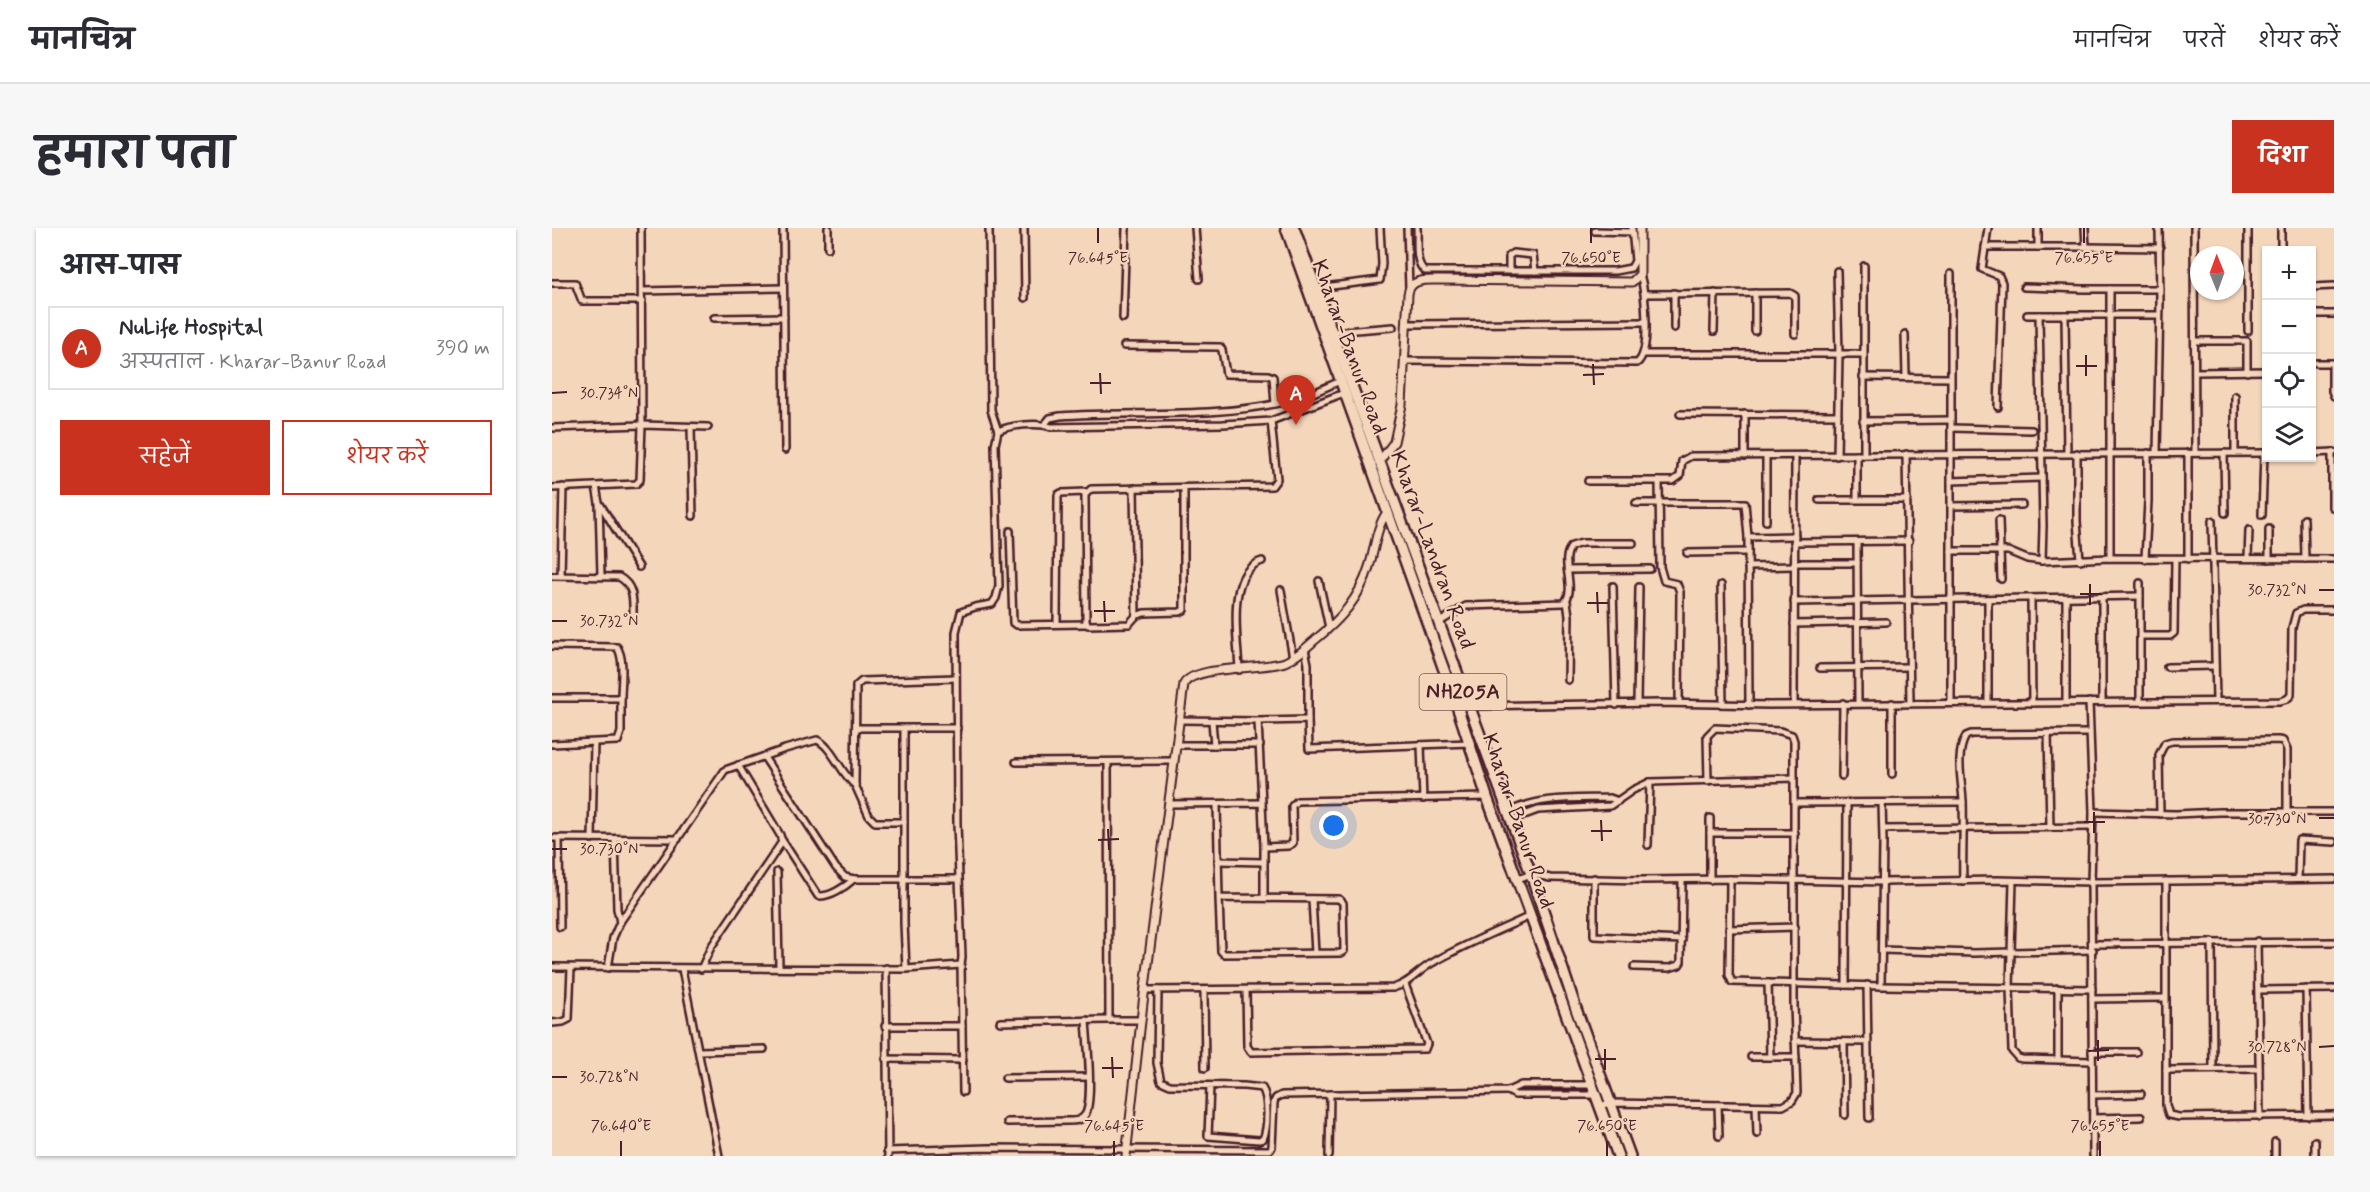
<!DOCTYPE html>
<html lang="hi">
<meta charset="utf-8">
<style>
:root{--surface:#fff;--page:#f7f7f7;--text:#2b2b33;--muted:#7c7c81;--line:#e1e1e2;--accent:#c8321e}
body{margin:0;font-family:Mynerve,"Playpen Sans Deva",sans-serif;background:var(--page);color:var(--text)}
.controls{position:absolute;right:18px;top:18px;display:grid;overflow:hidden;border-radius:0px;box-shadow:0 2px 4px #0004}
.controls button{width:54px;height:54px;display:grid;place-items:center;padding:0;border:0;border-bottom:2px solid var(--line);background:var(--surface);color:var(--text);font:30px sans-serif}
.compass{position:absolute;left:1638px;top:18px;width:54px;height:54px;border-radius:50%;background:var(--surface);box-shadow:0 2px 4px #0004;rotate:359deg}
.you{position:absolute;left:782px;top:598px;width:21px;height:21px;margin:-15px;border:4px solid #fff;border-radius:50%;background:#1a73e8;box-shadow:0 0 0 9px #1a73e833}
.badge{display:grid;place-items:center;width:39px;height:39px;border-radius:50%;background:var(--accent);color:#fff;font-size:20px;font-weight:700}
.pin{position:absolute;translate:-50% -50px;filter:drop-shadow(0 2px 3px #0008)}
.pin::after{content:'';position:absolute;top:32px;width:21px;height:18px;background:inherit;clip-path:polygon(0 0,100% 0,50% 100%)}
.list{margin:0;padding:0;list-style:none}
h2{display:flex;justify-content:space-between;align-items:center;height:78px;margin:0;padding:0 24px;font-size:26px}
h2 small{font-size:20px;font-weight:400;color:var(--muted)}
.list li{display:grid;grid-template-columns:39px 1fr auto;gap:18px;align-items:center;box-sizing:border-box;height:84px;margin:0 12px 12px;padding:0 12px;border:2px solid var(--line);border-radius:0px}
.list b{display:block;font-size:22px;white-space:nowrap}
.list p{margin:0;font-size:20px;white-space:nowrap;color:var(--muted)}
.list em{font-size:20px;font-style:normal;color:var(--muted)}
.actions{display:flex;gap:12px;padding:18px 24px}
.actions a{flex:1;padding:14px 0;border:2px solid var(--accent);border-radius:0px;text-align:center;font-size:21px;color:var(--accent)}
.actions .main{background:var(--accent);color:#fff}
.icon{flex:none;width:33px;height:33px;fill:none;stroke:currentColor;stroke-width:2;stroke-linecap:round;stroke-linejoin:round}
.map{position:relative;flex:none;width:1782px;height:928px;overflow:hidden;border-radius:0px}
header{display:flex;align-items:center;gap:36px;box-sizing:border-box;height:84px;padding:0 30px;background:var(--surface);border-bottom:2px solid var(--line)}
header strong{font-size:28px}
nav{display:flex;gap:33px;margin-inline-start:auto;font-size:21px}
.intro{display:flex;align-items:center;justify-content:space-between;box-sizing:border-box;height:144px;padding:0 36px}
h1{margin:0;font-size:42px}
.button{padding:15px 27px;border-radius:0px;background:var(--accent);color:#fff;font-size:21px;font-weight:700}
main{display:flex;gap:36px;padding:0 36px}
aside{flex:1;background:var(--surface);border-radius:0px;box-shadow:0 2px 4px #0004}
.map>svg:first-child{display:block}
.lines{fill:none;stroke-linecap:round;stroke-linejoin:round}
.minor-casing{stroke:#4a1f2b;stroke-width:10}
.tertiary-casing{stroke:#4a1f2b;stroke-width:11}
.trunk-casing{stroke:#4a1f2b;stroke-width:14}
.minor{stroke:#f4d7bb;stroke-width:5}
.tertiary{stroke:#f4d7bb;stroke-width:7}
.trunk{stroke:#f4d7bb;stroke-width:9}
.ticks{fill:none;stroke:#4a1f2b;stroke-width:2}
.labels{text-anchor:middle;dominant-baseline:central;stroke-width:4.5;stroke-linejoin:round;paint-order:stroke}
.shield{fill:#f4d7bb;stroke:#7d5656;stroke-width:1.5}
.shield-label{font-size:21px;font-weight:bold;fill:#4a1f2b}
.street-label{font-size:22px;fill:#4a1f2b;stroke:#f4d7bb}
.ticks-label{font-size:15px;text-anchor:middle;fill:#4a1f2b;stroke:#f4d7bb;stroke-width:4.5;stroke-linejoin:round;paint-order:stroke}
</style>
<header>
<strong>मानचित्र</strong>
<nav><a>मानचित्र</a><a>परतें</a><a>शेयर करें</a></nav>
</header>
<div class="intro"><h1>हमारा पता</h1><a class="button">दिशा</a></div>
<main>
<aside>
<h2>आस-पास<small></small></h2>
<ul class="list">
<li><span class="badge">A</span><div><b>NuLife Hospital</b><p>अस्पताल · Kharar-Banur Road</p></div><em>390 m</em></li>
</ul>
<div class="actions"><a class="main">सहेजें</a><a>शेयर करें</a></div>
</aside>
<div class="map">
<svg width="1782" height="928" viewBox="0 0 1782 928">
<rect width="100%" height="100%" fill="#f4d7bb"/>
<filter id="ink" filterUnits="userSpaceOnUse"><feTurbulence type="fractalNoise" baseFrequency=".0167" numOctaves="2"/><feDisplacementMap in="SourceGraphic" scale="12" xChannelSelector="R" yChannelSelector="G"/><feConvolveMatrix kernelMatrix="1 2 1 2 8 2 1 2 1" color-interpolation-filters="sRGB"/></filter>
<g filter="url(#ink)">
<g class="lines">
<defs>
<g id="minor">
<polyline points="231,0 233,222"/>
<polyline points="276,0 276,20"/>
<polyline points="437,0 439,182 446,203"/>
<polyline points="472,0 473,70"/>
<polyline points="643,0 647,51"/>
<polyline points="855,0 857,60"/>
<path d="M865 0C866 12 862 35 873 43H1063L1079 40 1083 33 1080 0"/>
<polyline points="1436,0 1430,41 1447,48 1450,55 1446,179"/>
<polyline points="1642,0 1643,225"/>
<polyline points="1729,0 1729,22"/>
<polyline points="1043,3 1080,4"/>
<polyline points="1433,19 1534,19 1533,0"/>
<polyline points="1486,19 1486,0"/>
<polyline points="1534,19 1608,20"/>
<polyline points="1312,38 1312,227"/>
<polyline points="957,43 957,28 961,25 981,27 983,43"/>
<polyline points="1285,43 1287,127 1285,228"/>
<polyline points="1399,46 1399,474"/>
<polyline points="0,55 23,55 30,73 90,73"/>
<polyline points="1472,59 1531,61 1608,61"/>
<polyline points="1760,59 1782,58"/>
<polyline points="764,60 828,52 830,36 828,0"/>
<polyline points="90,63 231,60"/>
<polyline points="1122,65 1122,100"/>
<polyline points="1093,66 1238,65 1243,68 1243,106"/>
<polyline points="1760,86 1782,86"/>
<polyline points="1475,87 1607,87"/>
<polyline points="1487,87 1491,298 1490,333"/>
<polyline points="1513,87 1515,225"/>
<polyline points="162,90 232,89"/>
<polyline points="571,90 574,0"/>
<polyline points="856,96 1093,94"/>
<polyline points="1162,103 1163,65"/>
<polyline points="1203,103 1203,65"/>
<polyline points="1696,103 1696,0"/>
<polyline points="780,104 841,99"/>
<polyline points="1353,106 1354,149"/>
<polyline points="1643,113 1695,113 1695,144"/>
<polyline points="572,118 668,119 670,122 674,146 716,147 721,149 723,176"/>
<polyline points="1092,126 1311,126"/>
<path d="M854 133 1085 135C1100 124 1093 63 1088 46"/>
<polyline points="1764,135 1780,135 1780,163 1782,168"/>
<polyline points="1644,144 1714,143"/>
<polyline points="1311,149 1398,150"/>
<polyline points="1683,168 1683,225"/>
<polyline points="1128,186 1286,187"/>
<polyline points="1193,186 1193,228"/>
<polyline points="1311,193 1398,192"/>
<path d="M493 196 498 190 508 188C585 183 665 191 741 172 757 168 772 160 788 153"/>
<polyline points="139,199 141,288"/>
<polyline points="0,200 90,197 89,0"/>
<polyline points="1399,200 1480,202"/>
<polyline points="1525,225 1525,293 1528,332"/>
<polyline points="1605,225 1608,74 1607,0"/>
<polyline points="1672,225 1673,285"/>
<polyline points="1760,225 1782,224"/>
<polyline points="1354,226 1358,474"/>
<polyline points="1305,227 1305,271"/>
<polyline points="1036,253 1121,253 1128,248 1130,233 1139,228 1714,225"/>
<polyline points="1107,253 1108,339 1112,353 1125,356 1128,364 1127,475"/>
<polyline points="1399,253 1490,250"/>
<polyline points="44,258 47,275 49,347"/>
<polyline points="0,260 84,256 88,252 90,197 156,199"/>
<polyline points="582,260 584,388"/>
<polyline points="632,260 632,382 628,384 592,385 584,388 577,396 536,397 534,394 533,267 539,261 720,258 725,251 719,193"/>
<polyline points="1267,272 1355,272"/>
<polyline points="1084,275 1193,275 1196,309 1197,477"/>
<polyline points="48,276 87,339"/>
<polyline points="1399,278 1470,277"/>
<polyline points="1780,279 1780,224"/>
<polyline points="1710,287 1712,225"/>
<polyline points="1752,291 1753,331"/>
<polyline points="1447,292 1449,351"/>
<polyline points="1214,293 1214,228"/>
<polyline points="1660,293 1664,473"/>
<polyline points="1717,301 1717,331"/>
<polyline points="458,303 461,395 465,397 535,396"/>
<polyline points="1196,309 1243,308"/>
<polyline points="1242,314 1357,313"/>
<polyline points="1305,314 1306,475"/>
<polyline points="1399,323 1456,323 1475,331 1490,333 1558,330 1782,331"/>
<polyline points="1135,325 1196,324"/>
<polyline points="1558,330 1558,61"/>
<polyline points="1696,330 1697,302"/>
<polyline points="1593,331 1596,273 1596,225"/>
<polyline points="1636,331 1636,225"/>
<polyline points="1242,335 1305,335"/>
<polyline points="1196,339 1242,338"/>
<polyline points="1016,342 1098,341"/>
<path d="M0 348 67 349C83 358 81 373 81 389"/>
<polyline points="9,348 11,259"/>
<polyline points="767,353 777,400"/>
<polyline points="1588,355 1588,474"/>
<polyline points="1169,357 1171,476"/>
<polyline points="1061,358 1064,477"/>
<polyline points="729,362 741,430"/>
<polyline points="1479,371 1480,475"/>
<polyline points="1514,371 1514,474"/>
<polyline points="1436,372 1436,474"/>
<polyline points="1015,373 1017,388 1016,452"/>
<polyline points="1242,374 1588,368"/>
<path d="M886 395 914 378 1012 375C1026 361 1006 332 1020 318L1030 315H1081"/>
<polyline points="505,396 506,267 509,265 534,264"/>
<polyline points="1242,396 1334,394"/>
<polyline points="1589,408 1618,408 1622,405 1623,331"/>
<path d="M0 418 65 419C73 431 69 455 69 470H0"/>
<polyline points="753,421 756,436 756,492"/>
<polyline points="1615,439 1663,438"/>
<polyline points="1268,440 1356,439"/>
<path d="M687 442C686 411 673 344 710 333"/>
<polyline points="1550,473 1550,369"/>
<polyline points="1537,474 1541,584 1539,654 1541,928"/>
<polyline points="1085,475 1087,359"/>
<polyline points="1242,476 1243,228"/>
<polyline points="906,481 916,478 1107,475 1218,477 1728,473 1735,471 1739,467 1740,400 1744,385 1751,382 1782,382"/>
<polyline points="627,492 706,493 710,575"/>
<polyline points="660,493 662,517"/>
<polyline points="706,493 756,492 757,521 918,515"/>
<polyline points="304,500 405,500"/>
<polyline points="352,500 352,695 354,741"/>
<polyline points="1496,505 1498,599"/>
<polyline points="0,516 66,513 69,504 69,470"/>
<polyline points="624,517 708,517"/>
<polyline points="869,517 871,571"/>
<polyline points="212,529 284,640 293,649 302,651 407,651"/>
<polyline points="464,534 622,533"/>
<polyline points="556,534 557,792 589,792"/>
<polyline points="1340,546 1340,475"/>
<polyline points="1290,548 1291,475"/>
<polyline points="1243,575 1411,574"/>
<polyline points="616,576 710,575 712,619 736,618 741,615 740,578 745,573 935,569"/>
<polyline points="665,576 667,670 787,671 791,675 792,723 789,725 672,726 669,723 667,670"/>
<path d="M956 584C990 568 1021 571 1058 570L1066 573"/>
<polyline points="1541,584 1624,586 1668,584 1782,584"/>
<polyline points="1608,586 1607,527 1613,515 1620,513 1726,512 1731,513 1735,522 1735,585"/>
<polyline points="959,592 986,582 1058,578 1081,562 1098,554 1242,550"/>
<polyline points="352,594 323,594 317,588 303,557 304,458 310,453 404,450"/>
<polyline points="1331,601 1540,599"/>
<polyline points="1158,605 1158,590"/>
<polyline points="0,610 126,611"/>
<polyline points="7,610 8,699"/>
<polyline points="40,611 42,515"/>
<polyline points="63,611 65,681 68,694"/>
<path d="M230 612 266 668C278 669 293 659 302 651"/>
<polyline points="1096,617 1098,554"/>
<polyline points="666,633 712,634"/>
<polyline points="225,644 227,739"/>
<polyline points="1042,650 1042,708 1130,712"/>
<polyline points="966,651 979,646 998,650 1090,652 1178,651 1331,654 1445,652 1539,654 1782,651"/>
<polyline points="1178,651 1177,747 1180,754 1329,758 1331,613 1330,575"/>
<polyline points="1746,651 1747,612 1782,614"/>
<polyline points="1158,652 1158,605 1243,605"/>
<path d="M1411 653C1410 626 1412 599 1411 573 1410 553 1403 526 1414 508L1419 506 1538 505"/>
<polyline points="1461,653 1458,760 1460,823 1466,830 1470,831 1540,833"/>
<polyline points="1614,653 1614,877 1617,887 1627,889 1782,887"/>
<polyline points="712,670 712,619"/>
<polyline points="760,671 763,725"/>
<polyline points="1177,701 1243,699"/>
<polyline points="1705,713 1708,889"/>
<polyline points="1660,714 1661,841"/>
<polyline points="1540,716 1782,714"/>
<polyline points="1330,722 1422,725 1541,722"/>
<polyline points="409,737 411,864"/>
<path d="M0 739 354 741 409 737 410 729 405 596 404 404 409 384 423 379 440 376 444 370 447 358 443 217 446 203C458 197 486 194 499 199L671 196 719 193 792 165"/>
<polyline points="1082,739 1117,740 1127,737 1129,734 1130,652"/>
<path d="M56 740 61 710 68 694 173 542 233 521 265 512C280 518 289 546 303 557"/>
<polyline points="334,740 336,928"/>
<polyline points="130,741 167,928"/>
<polyline points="149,741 159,719 230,614 228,607 186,537"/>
<polyline points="1216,755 1218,829"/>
<polyline points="1294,757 1295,575"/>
<polyline points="1315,757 1317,890"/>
<polyline points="1329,758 1540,761"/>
<polyline points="1754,761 1756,888"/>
<path d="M592 762 841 760C857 756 866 743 880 735 911 717 946 703 978 688"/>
<path d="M606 762 605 835 609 853 618 857 692 858 710 860C717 870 716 900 711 911L707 912 656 908 658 858"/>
<polyline points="652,762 653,840"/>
<polyline points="694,762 695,818 699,824 873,821 875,816 853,756"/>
<polyline points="1707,762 1782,761"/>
<polyline points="1540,771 1613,770"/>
<polyline points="448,794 557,792"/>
<polyline points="0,795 11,794 17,791 19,740"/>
<polyline points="333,798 410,798"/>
<polyline points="1243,813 1315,814"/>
<polyline points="1292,814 1293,887"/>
<polyline points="147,823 212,821"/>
<polyline points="1540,824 1584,824"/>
<polyline points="1199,829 1244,829"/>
<polyline points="334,831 411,832"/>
<polyline points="1506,831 1506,760"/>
<polyline points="1614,842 1707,841"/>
<polyline points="453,850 537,849"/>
<polyline points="956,863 963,867 1044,867"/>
<polyline points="1541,867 1589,866"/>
<polyline points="1166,877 1167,908"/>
<polyline points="1047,878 1059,875 1231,878 1240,873 1245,865 1242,777 1242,513 1240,507 1228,503 1163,500 1155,508 1156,553"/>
<polyline points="1204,878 1205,906"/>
<polyline points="1541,890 1589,889"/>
<path d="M455 894 516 893C523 893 529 893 533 887 542 874 535 811 534 792"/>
<polyline points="1763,913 1763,928"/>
<polyline points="1723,914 1723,928"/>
<polyline points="335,923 436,920 718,922 720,919 722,874 724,870 730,867 956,863 969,857 1040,857"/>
<polyline points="777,928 778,866"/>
</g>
<g id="tertiary">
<path d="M827 234 842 214 850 177 856 66C858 50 875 52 887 52L1080 54 1088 46V0"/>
<path d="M574 928 591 775 632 456C642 437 711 442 733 434 745 429 754 420 763 412 789 391 807 371 817 339 823 321 824 298 836 283"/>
</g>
<g id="trunk">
<polyline points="734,0 906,481 935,569 1066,928"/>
<polyline points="742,0 979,646 1024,781 1078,928"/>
</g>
</defs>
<use href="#minor" class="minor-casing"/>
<use href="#tertiary" class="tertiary-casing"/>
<use href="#trunk" class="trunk-casing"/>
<use href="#minor" class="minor"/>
<use href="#tertiary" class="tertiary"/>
<use href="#trunk" class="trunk"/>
</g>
</g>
<path class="ticks" d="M546 0V15M1039 0V15M1532 0V15M1534 127V148M1041 136 1042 157M1524 138H1545M548 145 549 166M1031 147 1052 146M538 155H559M0 165 15 164M1538 356V377M1767 362H1782M1045 364 1046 385M1528 366H1549M552 373 553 394M1035 375H1056M542 383H563M0 393H15M1542 584V605M1767 590H1782M1049 592 1050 613M1532 594H1553M556 601 557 622M1039 603H1060M546 612 567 611M0 621H15M1546 812V833M1767 819 1782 818M1053 821V842M1536 823 1557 822M560 829 561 850M1043 831H1064M550 840H571M0 849H15M69 913V928M562 913V928M1055 913V928M1548 913V928"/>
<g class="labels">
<rect class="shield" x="867.5" y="446" width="87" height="36" rx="4.5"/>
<g class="shield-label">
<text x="911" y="464">NH205A</text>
</g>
<g class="street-label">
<text transform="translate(797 119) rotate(70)">Kharar-Banur Road</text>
<text transform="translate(880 322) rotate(70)">Kharar-Landran Road</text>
<text transform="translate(966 593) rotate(71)">Kharar-Banur Road</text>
</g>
</g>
<g class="ticks-label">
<text x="546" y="35">76.645°E</text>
<text x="1039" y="35">76.650°E</text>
<text x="1532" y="35">76.655°E</text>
<text x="57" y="170">30.734°N</text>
<text x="1725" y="367">30.732°N</text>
<text x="57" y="398">30.732°N</text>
<text x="1725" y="596">30.730°N</text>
<text x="57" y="626">30.730°N</text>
<text x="1725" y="824">30.728°N</text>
<text x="57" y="854">30.728°N</text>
<text x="69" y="903">76.640°E</text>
<text x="562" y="903">76.645°E</text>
<text x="1055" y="903">76.650°E</text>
<text x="1548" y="903">76.655°E</text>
</g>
</svg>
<div class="controls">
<button>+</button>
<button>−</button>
<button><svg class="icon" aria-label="locate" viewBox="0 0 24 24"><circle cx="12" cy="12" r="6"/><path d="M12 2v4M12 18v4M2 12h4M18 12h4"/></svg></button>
<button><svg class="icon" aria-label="layers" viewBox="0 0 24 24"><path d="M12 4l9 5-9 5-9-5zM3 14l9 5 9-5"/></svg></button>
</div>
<svg class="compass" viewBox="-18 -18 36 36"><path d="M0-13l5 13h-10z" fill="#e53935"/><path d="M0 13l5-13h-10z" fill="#7c7c81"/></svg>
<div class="you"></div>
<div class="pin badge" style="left:744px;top:197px">A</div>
</div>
</main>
